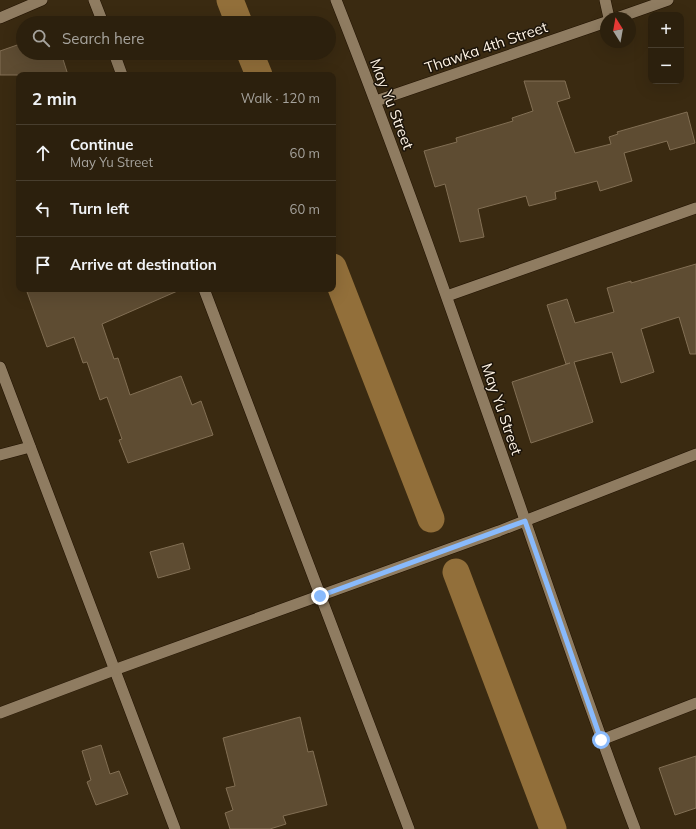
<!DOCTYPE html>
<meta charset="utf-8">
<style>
:root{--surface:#2c200d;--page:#382d1b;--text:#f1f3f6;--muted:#a6a39d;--line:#483e2e}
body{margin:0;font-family:Mulish,sans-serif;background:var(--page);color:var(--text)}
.controls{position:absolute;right:12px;top:12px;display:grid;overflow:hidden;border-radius:8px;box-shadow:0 4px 16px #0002}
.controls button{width:36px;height:36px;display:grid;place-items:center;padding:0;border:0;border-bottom:1px solid var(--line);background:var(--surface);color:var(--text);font:20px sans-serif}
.compass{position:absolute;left:600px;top:12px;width:36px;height:36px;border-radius:50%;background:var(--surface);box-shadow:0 4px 16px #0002;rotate:349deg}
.stop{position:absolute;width:12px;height:12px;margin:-9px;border:3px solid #89bafc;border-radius:50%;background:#fff}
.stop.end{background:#89bafc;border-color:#fff;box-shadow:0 1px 4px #0008}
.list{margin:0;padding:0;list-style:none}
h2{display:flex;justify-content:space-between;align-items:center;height:52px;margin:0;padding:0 16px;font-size:17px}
h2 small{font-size:13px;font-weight:400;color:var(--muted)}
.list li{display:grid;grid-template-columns:26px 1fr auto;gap:12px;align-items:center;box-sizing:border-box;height:56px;padding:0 16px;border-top:1px solid var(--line)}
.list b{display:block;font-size:15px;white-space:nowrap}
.list p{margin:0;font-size:13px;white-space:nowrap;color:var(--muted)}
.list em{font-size:13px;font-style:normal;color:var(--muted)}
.icon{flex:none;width:22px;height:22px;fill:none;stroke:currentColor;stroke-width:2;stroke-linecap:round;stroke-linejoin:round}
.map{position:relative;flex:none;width:696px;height:829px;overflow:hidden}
.search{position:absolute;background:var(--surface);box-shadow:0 4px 16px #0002;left:16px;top:16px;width:320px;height:44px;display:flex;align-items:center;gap:10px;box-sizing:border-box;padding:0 14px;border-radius:22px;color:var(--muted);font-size:15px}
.panel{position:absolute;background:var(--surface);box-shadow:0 4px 16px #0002;left:16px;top:72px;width:320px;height:220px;border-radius:8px}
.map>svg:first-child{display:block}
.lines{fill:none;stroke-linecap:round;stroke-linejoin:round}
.canal{stroke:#926f3a;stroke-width:27}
.building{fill:#5e4c32;stroke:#826f54}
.minor-casing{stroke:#211200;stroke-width:12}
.minor{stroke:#8f7c61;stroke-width:11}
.route{stroke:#89bafc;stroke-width:5}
.labels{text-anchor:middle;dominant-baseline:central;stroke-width:3;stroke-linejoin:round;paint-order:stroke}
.street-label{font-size:15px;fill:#fef3e4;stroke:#1c140a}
</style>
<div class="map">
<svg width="696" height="829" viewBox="0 0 696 829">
<rect width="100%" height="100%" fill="#3a2a11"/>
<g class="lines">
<g class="canal">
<polyline points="230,0 239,23"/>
<polyline points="250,53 259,75"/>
<polyline points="333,267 431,519"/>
<polyline points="456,572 553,829"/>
</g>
</g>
<g class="building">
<polygon points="23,43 23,53 61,53 68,75 0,75 0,51"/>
<polygon points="524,81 565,81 570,98 557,102 575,153 611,144 609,137 618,134 617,132 687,112 695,143 670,150 667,141 624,153 632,181 600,191 597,181 555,192 556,199 529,206 526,196 478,209 484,237 460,242 445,184 435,187 424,151 457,142 456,138 513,121 512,118 533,111"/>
<polygon points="696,264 696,354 690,354 679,317 641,329 654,372 621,383 612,352 574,362 593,422 531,443 512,382 570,363 566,364 547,305 567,299 575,323 614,312 607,288 631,281 631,283"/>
<polygon points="26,289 182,289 102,324 114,359 118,358 130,395 181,376 192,405 201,401 213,435 128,463 119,440 122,439 107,397 100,400 87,362 83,363 74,337 47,347"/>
<polygon points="183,543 190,569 158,578 150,552"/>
<polygon points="300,717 308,752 313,751 327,805 283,816 286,824 270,829 230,829 225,813 233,810 226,788 235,786 223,738"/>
<polygon points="101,745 110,774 119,771 128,794 96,805 87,782 91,780 82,751"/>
<polygon points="696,756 696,808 675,815 659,768"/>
</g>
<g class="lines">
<defs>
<g id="minor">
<polyline points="94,0 103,23"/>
<path d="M336 0C404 172 464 346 525 520 561 624 596 727 635 829"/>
<polyline points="605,0 609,18"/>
<polyline points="0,18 42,0"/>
<polyline points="617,18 668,0"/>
<polyline points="114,53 122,75"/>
<polyline points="376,101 606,22"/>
<polyline points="204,289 409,829"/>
<polyline points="447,296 696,208"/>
<polyline points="0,367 175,829"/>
<polyline points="0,455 30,447"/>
<polyline points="0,713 114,670 499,531 696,454"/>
<polyline points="601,740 696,703"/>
</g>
</defs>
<use href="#minor" class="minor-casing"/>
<use href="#minor" class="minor"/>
</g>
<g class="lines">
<polyline class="route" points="320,596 525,521 601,740"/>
</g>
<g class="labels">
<g class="street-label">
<text transform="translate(486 47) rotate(-19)">Thawka 4th Street</text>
<text transform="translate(392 104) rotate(69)">May Yu Street</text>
<text transform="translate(502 409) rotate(71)">May Yu Street</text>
</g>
</g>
</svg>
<div class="controls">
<button>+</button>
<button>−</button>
</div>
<svg class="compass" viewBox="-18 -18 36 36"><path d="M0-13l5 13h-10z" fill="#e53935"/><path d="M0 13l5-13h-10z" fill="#a6a39d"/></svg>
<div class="stop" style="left:601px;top:740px"></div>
<div class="stop end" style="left:320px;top:596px"></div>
<div class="search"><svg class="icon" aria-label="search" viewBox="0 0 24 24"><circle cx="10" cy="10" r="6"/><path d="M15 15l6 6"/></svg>Search here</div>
<section class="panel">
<h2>2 min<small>Walk · 120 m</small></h2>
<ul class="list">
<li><svg class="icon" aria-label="ahead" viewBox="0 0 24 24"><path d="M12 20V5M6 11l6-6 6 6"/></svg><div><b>Continue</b><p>May Yu Street</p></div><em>60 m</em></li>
<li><svg class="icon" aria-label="left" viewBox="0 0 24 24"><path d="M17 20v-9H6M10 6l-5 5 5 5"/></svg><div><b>Turn left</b></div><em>60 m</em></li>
<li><svg class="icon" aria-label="arrive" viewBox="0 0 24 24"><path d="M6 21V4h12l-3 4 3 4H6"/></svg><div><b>Arrive at destination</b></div></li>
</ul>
</section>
</div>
